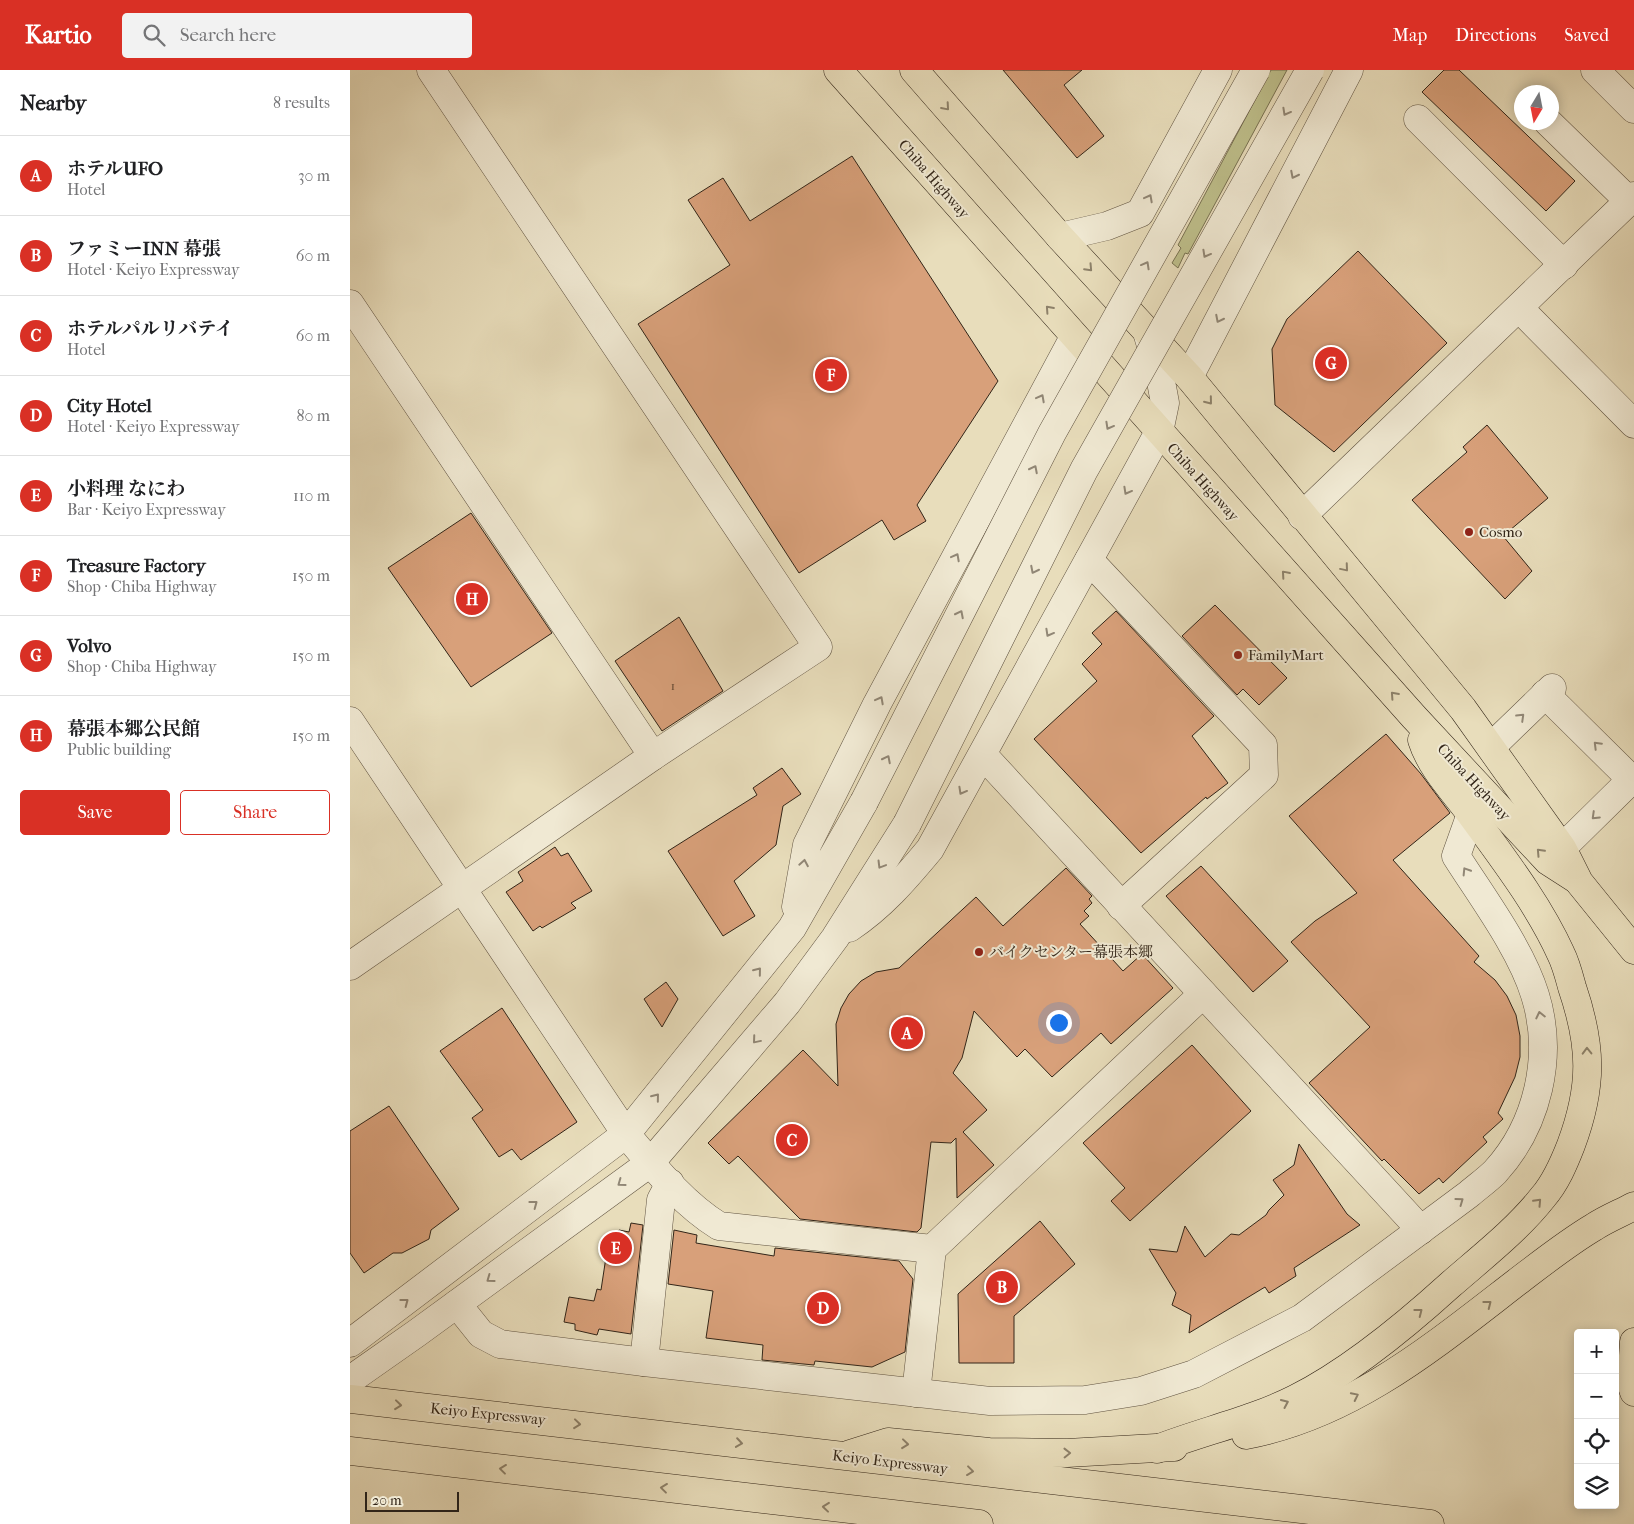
<!DOCTYPE html>
<meta charset="utf-8">
<style>
:root{--surface:#fff;--page:#f2f2f2;--text:#202124;--muted:#757577;--line:#e0e0e0;--accent:#d93025}
body{margin:0;font-family:"IM FELL French Canon","Noto Serif JP",serif;background:var(--page);color:var(--text)}
.controls{position:absolute;right:15px;bottom:15px;display:grid;overflow:hidden;border-radius:5px;box-shadow:0 2px 12px #0003}
.controls button{width:45px;height:45px;display:grid;place-items:center;padding:0;border:0;border-bottom:1px solid var(--line);background:var(--surface);color:var(--text);font:25px sans-serif}
.compass{position:absolute;left:1164px;top:15px;width:45px;height:45px;border-radius:50%;background:var(--surface);box-shadow:0 2px 12px #0003;rotate:190deg}
.scale{position:absolute;left:15px;bottom:12px;width:94px;box-sizing:border-box;padding-left:5px;border:2px solid #322518;border-top:0;font-size:14px;line-height:18px;white-space:nowrap;color:#322518;-webkit-text-stroke:4px #f0e9d3;paint-order:stroke}
.you{position:absolute;left:708px;top:952px;width:18px;height:18px;margin:-12px;border:4px solid #fff;border-radius:50%;background:#1a73e8;box-shadow:0 0 0 8px #1a73e833}
.badge{display:grid;place-items:center;width:32px;height:32px;border-radius:50%;background:var(--accent);color:#fff;font-size:16px;font-weight:700}
.pin{position:absolute;translate:-50% -50%;border:2px solid #fff;box-shadow:0 1px 5px #0006}
.list{margin:0;padding:0;list-style:none}
h2{display:flex;justify-content:space-between;align-items:center;height:65px;margin:0;padding:0 20px;font-size:21px}
h2 small{font-size:16px;font-weight:400;color:var(--muted)}
.list li{display:grid;grid-template-columns:32px 1fr auto;gap:15px;align-items:center;box-sizing:border-box;height:80px;padding:0 20px;border-top:1px solid var(--line)}
.list b{display:block;font-size:19px;white-space:nowrap}
.list p{margin:0;font-size:16px;white-space:nowrap;color:var(--muted)}
.list em{font-size:16px;font-style:normal;color:var(--muted)}
.actions{display:flex;gap:10px;padding:15px 20px}
.actions a{flex:1;padding:11px 0;border:1px solid var(--accent);border-radius:5px;text-align:center;font-size:18px;color:var(--accent)}
.actions .main{background:var(--accent);color:#fff}
.icon{flex:none;width:28px;height:28px;fill:none;stroke:currentColor;stroke-width:2;stroke-linecap:round;stroke-linejoin:round}
.map{position:relative;flex:none;width:1284px;height:1454px;overflow:hidden}
header{display:flex;align-items:center;gap:30px;box-sizing:border-box;height:70px;padding:0 25px;background:var(--accent);color:#fff}
header strong{font-size:24px}
nav{display:flex;gap:28px;margin-inline-start:auto;font-size:18px}
.search{width:350px;height:45px;background:var(--page);display:flex;align-items:center;gap:12px;box-sizing:border-box;padding:0 18px;border-radius:5px;color:var(--muted);font-size:19px}
main{display:flex}
aside{flex:1;background:var(--surface)}
.map>svg:first-child{display:block}
.green{fill:#bebf8b;stroke:#787252}
.building{fill:#d8a07a;stroke:#322518}
.lines{fill:none;stroke-linecap:round;stroke-linejoin:round}
.minor-casing{stroke:#605341;stroke-width:29}
.highway-casing{stroke:#322518;stroke-width:29}
.minor{stroke:#f0e9d3;stroke-width:28}
.highway{stroke:#e8ddbb;stroke-width:28}
.minor-bridge-casing{stroke:#605341;stroke-width:29;stroke-linecap:butt}
.minor-bridge{stroke:#f0e9d3;stroke-width:28}
.oneway{stroke:#8d816a}
.oneway2{stroke:#918776}
.poi-dot{fill:#8f2418;stroke:#f0e9d3;stroke-width:2}
.labels{text-anchor:middle;dominant-baseline:central;stroke-width:4;stroke-linejoin:round;paint-order:stroke}
.number-label{font-size:12px;fill:#5c4430}
.street-label{font-size:15px;fill:#322518;stroke:#f0e9d3}
.poi-label{font-size:15px;fill:#322518;stroke:#f0e9d3;text-anchor:start}
</style>
<header>
<strong>Kartio</strong>
<div class="search"><svg class="icon" aria-label="search" viewBox="0 0 24 24"><circle cx="10" cy="10" r="6"/><path d="M15 15l6 6"/></svg>Search here</div>
<nav><a>Map</a><a>Directions</a><a>Saved</a></nav>
</header>
<main>
<aside>
<h2>Nearby<small>8 results</small></h2>
<ul class="list">
<li><span class="badge">A</span><div><b>ホテルUFO</b><p>Hotel</p></div><em>30 m</em></li>
<li><span class="badge">B</span><div><b>ファミーINN 幕張</b><p>Hotel · Keiyo Expressway</p></div><em>60 m</em></li>
<li><span class="badge">C</span><div><b>ホテルパルリバテイ</b><p>Hotel</p></div><em>60 m</em></li>
<li><span class="badge">D</span><div><b>City Hotel</b><p>Hotel · Keiyo Expressway</p></div><em>80 m</em></li>
<li><span class="badge">E</span><div><b>小料理 なにわ</b><p>Bar · Keiyo Expressway</p></div><em>110 m</em></li>
<li><span class="badge">F</span><div><b>Treasure Factory</b><p>Shop · Chiba Highway</p></div><em>150 m</em></li>
<li><span class="badge">G</span><div><b>Volvo</b><p>Shop · Chiba Highway</p></div><em>150 m</em></li>
<li><span class="badge">H</span><div><b>幕張本郷公民館</b><p>Public building</p></div><em>150 m</em></li>
</ul>
<div class="actions"><a class="main">Save</a><a>Share</a></div>
</aside>
<div class="map">
<svg width="1284" height="1454" viewBox="0 0 1284 1454">
<rect width="100%" height="100%" fill="#e8ddbb"/>
<filter id="stains"><feTurbulence type="fractalNoise" baseFrequency=".004" numOctaves="4"/><feColorMatrix values="0 0 0 0 .2 0 0 0 0 .09 0 0 0 0 .02 0 0 0 .5 -.17"/></filter>
<radialGradient id="worn" r=".72"><stop offset=".6" stop-color="#630" stop-opacity="0"/><stop offset="1" stop-color="#630" stop-opacity=".3"/></radialGradient>
<polygon class="green" points="921,0 937,0 838,184 835,183 828,198 822,193 831,178 828,175"/>
<g class="building">
<polygon points="653,0 732,0 714,15 754,66 727,88"/>
<polygon points="1094,0 1109,0 1225,111 1196,141 1072,22"/>
<polygon points="502,86 648,311 567,435 576,451 544,470 532,450 449,503 288,254 380,195 338,130 373,108 400,151"/>
<polygon points="1008,181 1097,273 984,382 925,335 922,279 937,249"/>
<polygon points="1137,355 1198,428 1153,466 1182,501 1155,529 1062,430 1117,382 1113,377"/>
<polygon points="121,443 202,563 121,617 38,498"/>
<polygon points="865,535 937,608 909,635 893,619 887,625 832,566"/>
<polygon points="766,541 864,646 842,666 878,713 857,729 856,727 791,783 684,669 747,611 732,594 752,574 742,563"/>
<polygon points="329,547 373,621 312,661 265,591"/>
<polygon points="1036,664 1071,704 1100,743 1043,790 1129,886 1124,892 1145,910 1157,926 1166,945 1170,966 1170,987 1165,1007 1148,1043 1153,1049 1133,1067 1137,1072 1093,1113 1089,1108 1069,1124 1034,1089 1032,1091 959,1013 1020,957 941,872 965,851 1007,823 939,746"/>
<polygon points="432,698 451,724 433,736 426,775 384,811 405,846 373,866 318,781 407,725 403,718"/>
<polygon points="205,777 211,786 218,783 242,821 221,833 226,838 192,858 190,856 183,861 156,822 173,811 168,802"/>
<polygon points="851,796 938,891 903,922 816,826"/>
<polygon points="716,798 742,826 739,829 742,833 734,841 739,846 730,854 773,901 792,884 823,918 761,974 751,963 702,1007 675,979 667,987 624,941 612,988 603,1003 637,1040 613,1062 644,1095 607,1128 606,1068 601,1073 581,1072 571,1158 567,1162 450,1149 388,1086 379,1094 358,1073 453,980 488,1016 486,954 491,938 499,924 511,911 526,902 549,898 626,827 653,856"/>
<polygon points="316,912 328,929 312,957 294,929"/>
<polygon points="152,938 227,1052 171,1090 162,1079 149,1087 122,1048 133,1040 90,981"/>
<polygon points="842,975 901,1041 780,1151 761,1131 775,1118 733,1073"/>
<polygon points="39,1036 109,1139 81,1160 79,1169 52,1183 43,1183 14,1203 0,1183 0,1061"/>
<polygon points="949,1074 997,1144 1010,1155 944,1198 946,1206 919,1223 915,1217 839,1263 841,1245 822,1235 826,1223 799,1179 827,1182 835,1156 855,1187 881,1164 889,1165 916,1145 919,1140 934,1125 923,1110 944,1095"/>
<polygon points="690,1151 725,1194 664,1246 664,1293 609,1293 608,1224"/>
<polygon points="281,1153 293,1155 281,1264 249,1259 247,1265 225,1260 225,1254 214,1252 219,1227 244,1231 247,1219 251,1220 258,1174 269,1160 279,1162"/>
<polygon points="324,1160 347,1165 346,1173 424,1186 425,1178 549,1191 563,1209 555,1282 522,1297 465,1291 464,1295 412,1290 413,1275 356,1268 363,1221 318,1214"/>
</g>
<g class="lines">
<defs>
<g id="minor">
<polyline points="1245,0 1284,39"/>
<polyline points="1068,49 1214,195"/>
<polyline points="1198,52 1279,131"/>
<polyline points="710,167 757,156 790,143 868,0"/>
<polyline points="0,234 303,686"/>
<polyline points="1169,238 1284,354"/>
<polyline points="839,307 999,0"/>
<polyline points="952,446 1284,126"/>
<polyline points="739,490 913,675 914,705 771,836"/>
<polyline points="1195,624 1282,710"/>
<path d="M0 651 276 1064C304 1097 332 1133 369 1156L582 1179"/>
<polyline points="1141,677 1202,618"/>
<polyline points="633,685 1071,1160"/>
<polyline points="1212,778 1277,714"/>
<polyline points="446,837 457,775 527,634 724,267"/>
<path d="M499 858C532 836 555 809 580 779L809 362 815 333 810 306 797 262"/>
<polyline points="0,896 303,686 468,577 81,0"/>
<path d="M107 1234 131 1264 150 1274 294 1292 640 1331 735 1330 791 1321 844 1304 952 1248 1119 1124C1127 1117 1137 1110 1145 1102 1188 1055 1204 986 1185 925 1171 879 1132 827 1106 786L1121 744"/>
<polyline points="0,1273 276,1064 442,858 514,732"/>
<polyline points="294,1292 311,1130 320,1113"/>
<polyline points="0,1310 67,1263 300,1093 437,933 485,868 557,754"/>
<polyline points="566,1323 582,1179 853,924"/>
</g>
<g id="highway">
<polyline points="488,0 1064,647 1198,791 1226,809"/>
<polyline points="564,0 710,167 839,307 1113,639 1212,778 1229,812 1284,880"/>
<polyline points="1284,1272 1281,1313 1284,1322"/>
<path d="M0 1329C360 1369 720 1413 1080 1454"/>
<path d="M896 1365C1002 1345 1084 1276 1167 1212 1192 1193 1217 1173 1244 1157 1256 1149 1271 1143 1284 1136"/>
<path d="M807 1379C853 1361 901 1351 945 1329 997 1303 1057 1254 1100 1215 1132 1187 1167 1160 1193 1127 1206 1112 1214 1093 1221 1075 1243 1016 1242 976 1222 917 1219 906 1216 894 1211 884 1189 835 1152 787 1120 743 1103 720 1081 698 1072 670"/>
<polyline points="0,1381 629,1454"/>
<polyline points="500,1384 538,1372 639,1382 717,1383 824,1377"/>
</g>
</defs>
<use href="#minor" class="minor-casing"/>
<use href="#highway" class="highway-casing"/>
<use href="#minor" class="minor"/>
<use href="#highway" class="highway"/>
<defs>
<g id="minor-bridge">
<polyline points="514,732 702,363 906,0"/>
<polyline points="557,754 734,400 960,0"/>
</g>
</defs>
<use href="#minor-bridge" class="minor-bridge-casing"/>
<use href="#minor-bridge" class="minor-bridge"/>
</g>
<defs><path id="oneway-chevron" d="M-2-3.5L2.5 0L-2 3.5" fill="none" stroke-width="1.6" stroke-linecap="round" stroke-linejoin="round" transform="scale(1.25)"/></defs>
<g class="oneway">
<use href="#oneway-chevron" transform="translate(596 37) rotate(49)"/>
<use href="#oneway-chevron" transform="translate(739 198) rotate(47)"/>
<use href="#oneway-chevron" transform="translate(699 239) rotate(-132)"/>
<use href="#oneway-chevron" transform="translate(859 331) rotate(51)"/>
<use href="#oneway-chevron" transform="translate(995 498) rotate(50)"/>
<use href="#oneway-chevron" transform="translate(935 504) rotate(-131)"/>
<use href="#oneway-chevron" transform="translate(1044 625) rotate(-132)"/>
<use href="#oneway-chevron" transform="translate(1190 782) rotate(-133)"/>
<use href="#oneway-chevron" transform="translate(1237 981) rotate(-91)"/>
<use href="#oneway-chevron" transform="translate(1188 1132) rotate(-47)"/>
<use href="#oneway-chevron" transform="translate(1138 1234) rotate(-38)"/>
<use href="#oneway-chevron" transform="translate(1069 1242) rotate(-38)"/>
<use href="#oneway-chevron" transform="translate(1005 1326) rotate(-26)"/>
<use href="#oneway-chevron" transform="translate(935 1333) rotate(-24)"/>
<use href="#oneway-chevron" transform="translate(48 1335) rotate(6)"/>
<use href="#oneway-chevron" transform="translate(227 1354) rotate(6)"/>
<use href="#oneway-chevron" transform="translate(389 1373) rotate(8)"/>
<use href="#oneway-chevron" transform="translate(555 1374) rotate(6)"/>
<use href="#oneway-chevron" transform="translate(717 1383) rotate(-1)"/>
<use href="#oneway-chevron" transform="translate(153 1399) rotate(-173)"/>
<use href="#oneway-chevron" transform="translate(620 1401) rotate(7)"/>
<use href="#oneway-chevron" transform="translate(314 1418) rotate(-173)"/>
<use href="#oneway-chevron" transform="translate(476 1437) rotate(-174)"/>
</g>
<g class="oneway2">
<use href="#oneway-chevron" transform="translate(936 42) rotate(119)"/>
<use href="#oneway-chevron" transform="translate(944 105) rotate(117)"/>
<use href="#oneway-chevron" transform="translate(799 128) rotate(-62)"/>
<use href="#oneway-chevron" transform="translate(856 184) rotate(119)"/>
<use href="#oneway-chevron" transform="translate(796 195) rotate(-61)"/>
<use href="#oneway-chevron" transform="translate(869 249) rotate(117)"/>
<use href="#oneway-chevron" transform="translate(691 328) rotate(-62)"/>
<use href="#oneway-chevron" transform="translate(759 356) rotate(119)"/>
<use href="#oneway-chevron" transform="translate(684 399) rotate(-63)"/>
<use href="#oneway-chevron" transform="translate(777 421) rotate(119)"/>
<use href="#oneway-chevron" transform="translate(606 487) rotate(-62)"/>
<use href="#oneway-chevron" transform="translate(684 500) rotate(117)"/>
<use href="#oneway-chevron" transform="translate(610 544) rotate(-63)"/>
<use href="#oneway-chevron" transform="translate(699 563) rotate(119)"/>
<use href="#oneway-chevron" transform="translate(530 630) rotate(-62)"/>
<use href="#oneway-chevron" transform="translate(1171 647) rotate(-44)"/>
<use href="#oneway-chevron" transform="translate(1247 675) rotate(-135)"/>
<use href="#oneway-chevron" transform="translate(537 689) rotate(-63)"/>
<use href="#oneway-chevron" transform="translate(612 721) rotate(119)"/>
<use href="#oneway-chevron" transform="translate(1245 746) rotate(136)"/>
<use href="#oneway-chevron" transform="translate(454 793) rotate(-80)"/>
<use href="#oneway-chevron" transform="translate(531 795) rotate(121)"/>
<use href="#oneway-chevron" transform="translate(1116 801) rotate(-122)"/>
<use href="#oneway-chevron" transform="translate(408 901) rotate(-51)"/>
<use href="#oneway-chevron" transform="translate(1190 945) rotate(-103)"/>
<use href="#oneway-chevron" transform="translate(406 970) rotate(130)"/>
<use href="#oneway-chevron" transform="translate(306 1027) rotate(-51)"/>
<use href="#oneway-chevron" transform="translate(271 1113) rotate(144)"/>
<use href="#oneway-chevron" transform="translate(1110 1131) rotate(-36)"/>
<use href="#oneway-chevron" transform="translate(184 1134) rotate(-37)"/>
<use href="#oneway-chevron" transform="translate(140 1209) rotate(144)"/>
<use href="#oneway-chevron" transform="translate(55 1232) rotate(-37)"/>
</g>
<g class="poi-dot">
<circle cx="1119" cy="462" r="5"/>
<circle cx="888" cy="585" r="5"/>
<circle cx="629" cy="882" r="5"/>
</g>
<g class="labels">
<g class="number-label">
<text x="323" y="616">1</text>
</g>
<g class="street-label">
<text transform="translate(584 109) rotate(49)">Chiba Highway</text>
<text transform="translate(853 412) rotate(48)">Chiba Highway</text>
<text transform="translate(1124 712) rotate(47)">Chiba Highway</text>
<text transform="translate(138 1344) rotate(6)">Keiyo Expressway</text>
<text transform="translate(540 1392) rotate(7)">Keiyo Expressway</text>
</g>
<g class="poi-label">
<text x="1129" y="462">Cosmo</text>
<text x="898" y="585">FamilyMart</text>
<text x="639" y="882">バイクセンター幕張本郷</text>
</g>
</g>
<rect width="100%" height="100%" filter="url(#stains)"/>
<rect width="100%" height="100%" fill="url(#worn)"/>
</svg>
<div class="controls">
<button>+</button>
<button>−</button>
<button><svg class="icon" aria-label="locate" viewBox="0 0 24 24"><circle cx="12" cy="12" r="6"/><path d="M12 2v4M12 18v4M2 12h4M18 12h4"/></svg></button>
<button><svg class="icon" aria-label="layers" viewBox="0 0 24 24"><path d="M12 4l9 5-9 5-9-5zM3 14l9 5 9-5"/></svg></button>
</div>
<svg class="compass" viewBox="-18 -18 36 36"><path d="M0-13l5 13h-10z" fill="#e53935"/><path d="M0 13l5-13h-10z" fill="#757577"/></svg>
<div class="scale">20 m</div>
<div class="you"></div>
<div class="pin badge" style="left:557px;top:963px">A</div>
<div class="pin badge" style="left:652px;top:1217px">B</div>
<div class="pin badge" style="left:442px;top:1070px">C</div>
<div class="pin badge" style="left:473px;top:1238px">D</div>
<div class="pin badge" style="left:266px;top:1178px">E</div>
<div class="pin badge" style="left:481px;top:305px">F</div>
<div class="pin badge" style="left:981px;top:293px">G</div>
<div class="pin badge" style="left:122px;top:529px">H</div>
</div>
</main>
